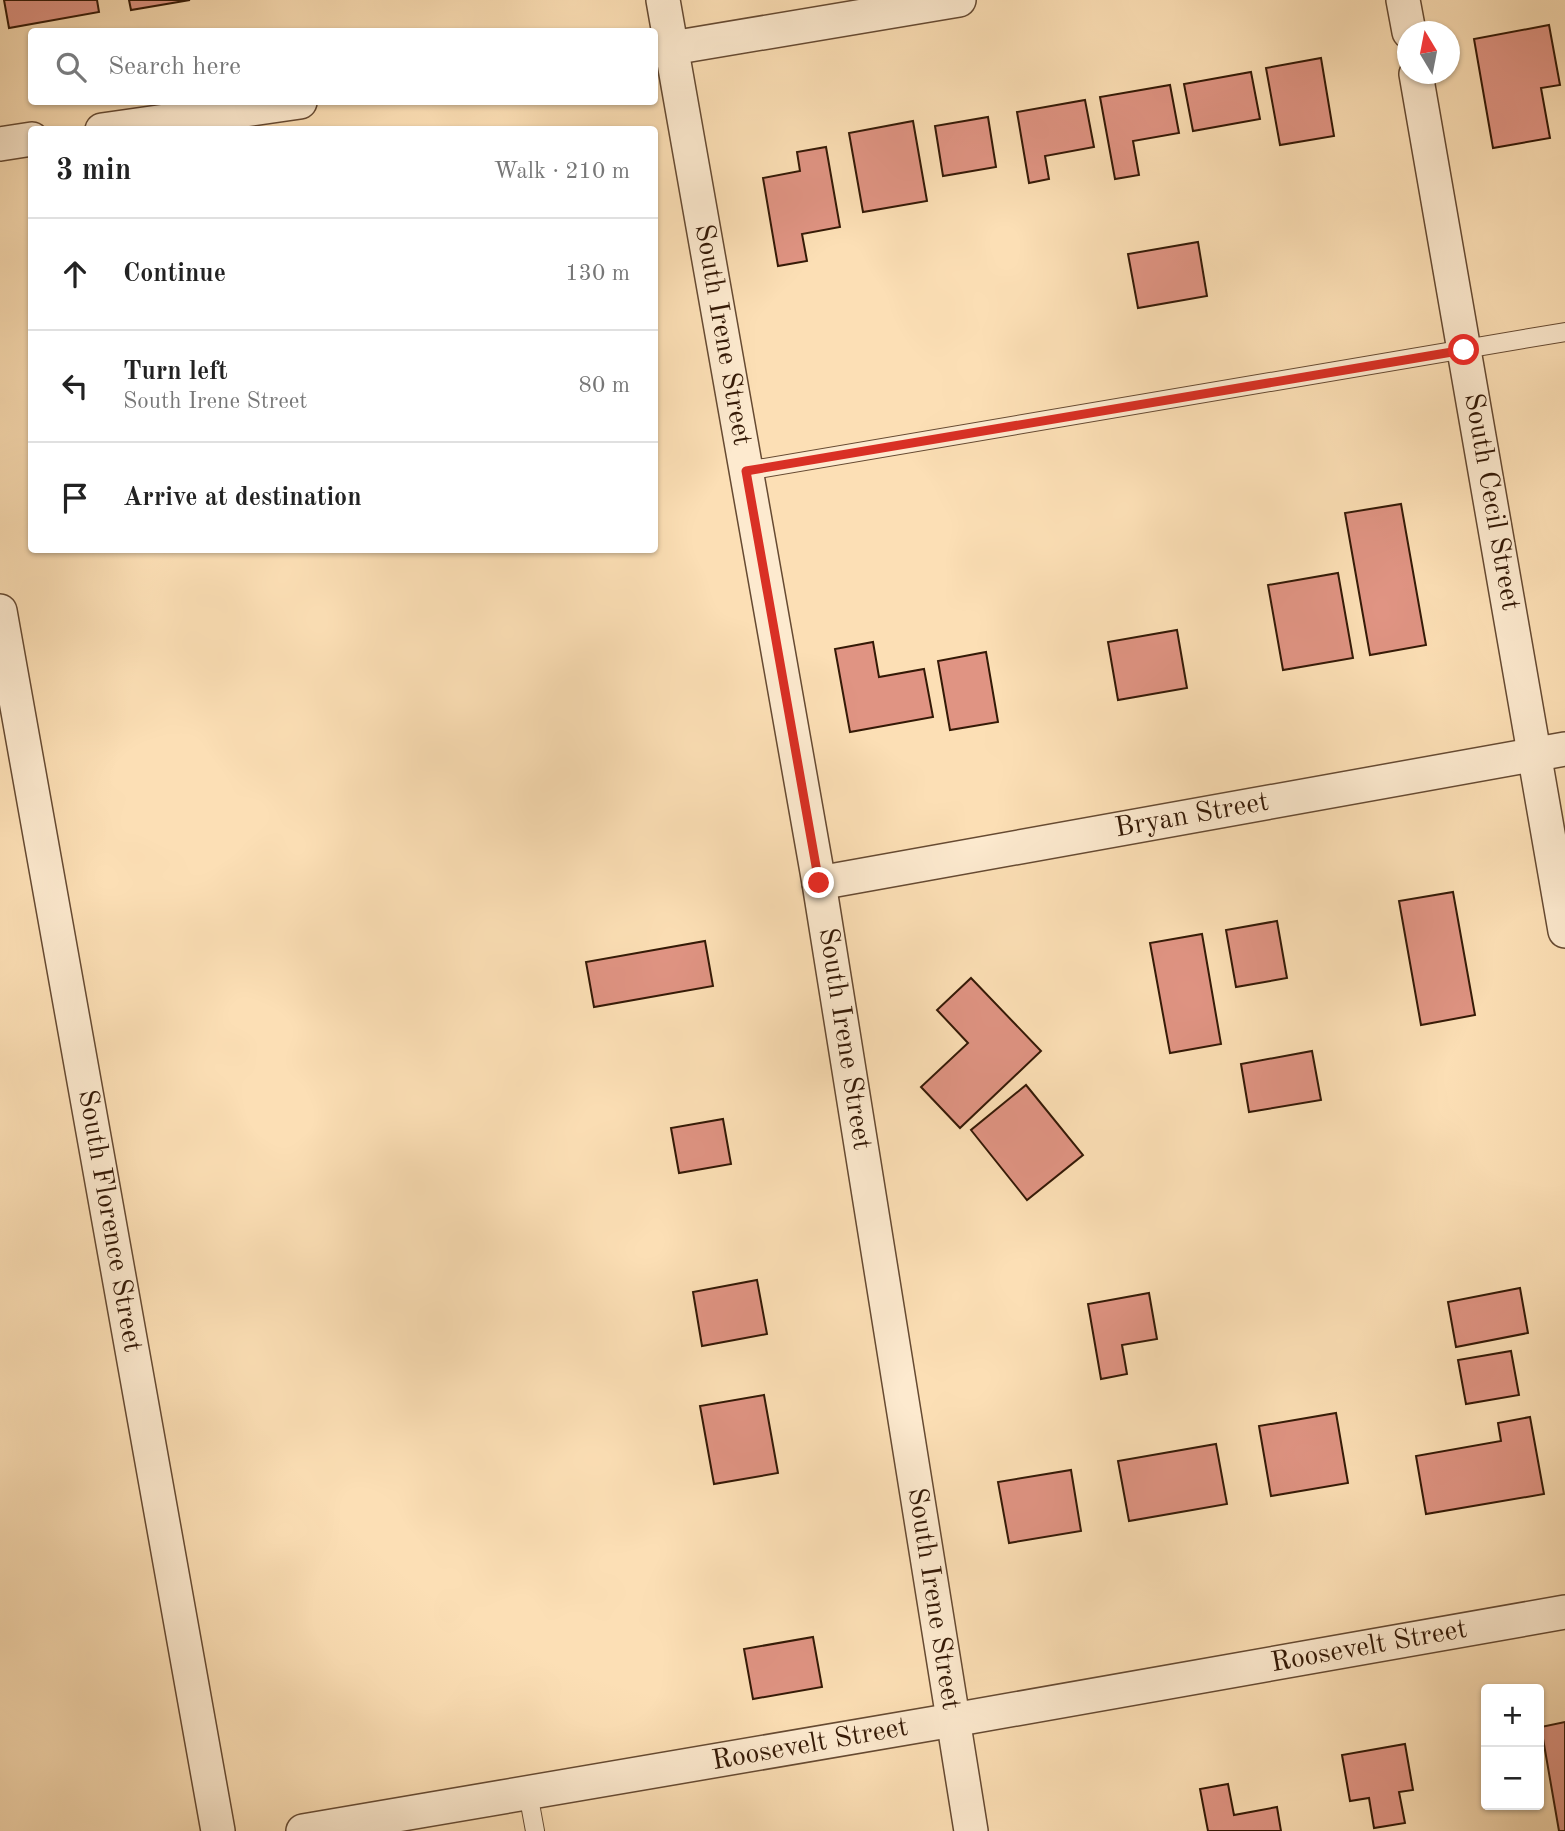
<!DOCTYPE html>
<meta charset="utf-8">
<style>
:root{--surface:#fff;--page:#f2f2f2;--text:#222;--muted:#767676;--line:#e0e0e0}
body{margin:0;font-family:"Old Standard TT",serif;background:var(--page);color:var(--text)}
.controls{position:absolute;right:21px;bottom:21px;display:grid;overflow:hidden;border-radius:7px;box-shadow:0 2px 5px #0004}
.controls button{width:63px;height:63px;display:grid;place-items:center;padding:0;border:0;border-bottom:2px solid var(--line);background:var(--surface);color:var(--text);font:35px sans-serif}
.compass{position:absolute;left:1397px;top:21px;width:63px;height:63px;border-radius:50%;background:var(--surface);box-shadow:0 2px 5px #0004;rotate:350deg}
.stop{position:absolute;width:21px;height:21px;margin:-16px;border:5px solid #d93025;border-radius:50%;background:#fff}
.stop.end{background:#d93025;border-color:#fff;box-shadow:0 2px 7px #0008}
.list{margin:0;padding:0;list-style:none}
h2{display:flex;justify-content:space-between;align-items:center;height:91px;margin:0;padding:0 28px;font-size:30px}
h2 small{font-size:23px;font-weight:400;color:var(--muted)}
.list li{display:grid;grid-template-columns:46px 1fr auto;gap:21px;align-items:center;box-sizing:border-box;height:112px;padding:0 28px;border-top:2px solid var(--line)}
.list b{display:block;font-size:26px;white-space:nowrap}
.list p{margin:0;font-size:23px;white-space:nowrap;color:var(--muted)}
.list em{font-size:23px;font-style:normal;color:var(--muted)}
.icon{flex:none;width:38px;height:38px;fill:none;stroke:currentColor;stroke-width:2;stroke-linecap:round;stroke-linejoin:round}
.map{position:relative;flex:none;width:1565px;height:1831px;overflow:hidden}
.search{position:absolute;background:var(--surface);box-shadow:0 2px 5px #0004;left:28px;top:28px;width:630px;height:77px;display:flex;align-items:center;gap:18px;box-sizing:border-box;padding:0 24px;border-radius:7px;color:var(--muted);font-size:26px}
.panel{position:absolute;background:var(--surface);box-shadow:0 2px 5px #0004;left:28px;top:126px;width:630px;height:427px;border-radius:7px}
.map>svg:first-child{display:block}
.building{fill:#e09483;stroke:#341906;stroke-width:2}
.lines{fill:none;stroke-linecap:round;stroke-linejoin:round}
.service-casing{stroke:#664a32;stroke-width:20}
.minor-casing{stroke:#664a32;stroke-width:36}
.service{stroke:#fdeacf;stroke-width:18}
.minor{stroke:#fdeacf;stroke-width:33}
.route{stroke:#d93025;stroke-width:9}
.labels{text-anchor:middle;dominant-baseline:central;stroke-width:5;stroke-linejoin:round;paint-order:stroke}
.street-label{font-size:28px;fill:#341906;stroke:#fdeacf}
</style>
<div class="map">
<svg width="1565" height="1831" viewBox="0 0 1565 1831">
<rect width="100%" height="100%" fill="#fcdfb5"/>
<filter id="stains"><feTurbulence type="fractalNoise" baseFrequency=".00286" numOctaves="4"/><feColorMatrix values="0 0 0 0 .2 0 0 0 0 .09 0 0 0 0 .02 0 0 0 .5 -.17"/></filter>
<radialGradient id="worn" r=".72"><stop offset=".6" stop-color="#630" stop-opacity="0"/><stop offset="1" stop-color="#630" stop-opacity=".3"/></radialGradient>
<g class="building">
<polygon points="4,0 97,0 99,12 9,28"/>
<polygon points="129,0 190,0 131,10"/>
<polygon points="1549,25 1560,85 1541,88 1550,138 1493,148 1474,39"/>
<polygon points="1321,58 1334,136 1280,145 1266,68"/>
<polygon points="1251,72 1260,119 1193,131 1184,84"/>
<polygon points="1170,85 1179,133 1133,141 1139,175 1115,179 1100,97"/>
<polygon points="1085,100 1094,147 1045,156 1049,179 1029,183 1017,112"/>
<polygon points="988,117 996,167 943,176 935,126"/>
<polygon points="913,121 927,201 863,212 849,133"/>
<polygon points="826,147 840,227 802,234 807,261 778,266 763,178 800,171 797,152"/>
<polygon points="1198,242 1207,296 1138,308 1128,254"/>
<polygon points="1401,504 1426,645 1370,655 1345,513"/>
<polygon points="1338,573 1353,658 1283,670 1268,585"/>
<polygon points="1177,630 1187,688 1118,700 1108,642"/>
<polygon points="873,642 879,677 924,669 933,717 850,732 835,649"/>
<polygon points="986,652 998,722 950,730 938,661"/>
<polygon points="1453,892 1475,1015 1421,1025 1399,901"/>
<polygon points="1277,921 1287,978 1236,987 1226,930"/>
<polygon points="1202,934 1221,1044 1170,1053 1150,943"/>
<polygon points="705,941 713,986 594,1007 586,962"/>
<polygon points="971,978 1041,1051 960,1128 921,1087 968,1043 937,1010"/>
<polygon points="1312,1051 1321,1100 1249,1112 1241,1064"/>
<polygon points="1026,1085 1083,1155 1027,1200 971,1130"/>
<polygon points="723,1119 731,1164 679,1173 671,1128"/>
<polygon points="757,1280 767,1334 702,1346 693,1292"/>
<polygon points="1520,1288 1528,1333 1456,1347 1448,1302"/>
<polygon points="1149,1293 1157,1339 1122,1345 1127,1374 1101,1379 1088,1304"/>
<polygon points="1511,1351 1519,1395 1466,1404 1458,1360"/>
<polygon points="764,1395 778,1473 714,1484 700,1406"/>
<polygon points="1336,1413 1348,1483 1271,1496 1259,1426"/>
<polygon points="1530,1417 1544,1494 1426,1514 1416,1456 1501,1441 1498,1423"/>
<polygon points="1216,1444 1227,1504 1129,1521 1118,1461"/>
<polygon points="1071,1470 1081,1531 1009,1543 998,1482"/>
<polygon points="813,1637 822,1687 753,1699 744,1649"/>
<polygon points="1565,1722 1565,1831 1559,1831 1541,1727"/>
<polygon points="1405,1744 1413,1790 1399,1792 1405,1823 1374,1828 1369,1798 1350,1801 1342,1755"/>
<polygon points="1228,1784 1234,1815 1277,1807 1281,1831 1208,1831 1200,1789"/>
</g>
<g class="lines">
<defs>
<g id="service">
<polyline points="746,471 1565,332"/>
<polyline points="528,1793 535,1831"/>
</g>
<g id="minor">
<polyline points="663,0 819,883 971,1831"/>
<polyline points="1403,0 1409,32"/>
<polyline points="654,51 959,0"/>
<polyline points="1416,74 1565,931"/>
<polyline points="102,130 300,102"/>
<polyline points="0,144 32,139"/>
<polyline points="0,611 218,1831"/>
<polyline points="819,883 1565,749"/>
<polyline points="303,1831 953,1720 1565,1612"/>
</g>
</defs>
<use href="#service" class="service-casing"/>
<use href="#minor" class="minor-casing"/>
<use href="#service" class="service"/>
<use href="#minor" class="minor"/>
</g>
<g class="lines">
<polyline class="route" points="819,883 746,471 1464,350"/>
</g>
<g class="labels">
<g class="street-label">
<text transform="translate(722 335) rotate(80)">South Irene Street</text>
<text transform="translate(1491 502) rotate(80)">South Cecil Street</text>
<text transform="translate(1192 816) rotate(-10)">Bryan Street</text>
<text transform="translate(844 1039) rotate(81)">South Irene Street</text>
<text transform="translate(109 1221) rotate(80)">South Florence Street</text>
<text transform="translate(933 1599) rotate(81)">South Irene Street</text>
<text transform="translate(1369 1647) rotate(-10)">Roosevelt Street</text>
<text transform="translate(810 1745) rotate(-10)">Roosevelt Street</text>
</g>
</g>
<rect width="100%" height="100%" filter="url(#stains)"/>
<rect width="100%" height="100%" fill="url(#worn)"/>
</svg>
<div class="controls">
<button>+</button>
<button>−</button>
</div>
<svg class="compass" viewBox="-18 -18 36 36"><path d="M0-13l5 13h-10z" fill="#e53935"/><path d="M0 13l5-13h-10z" fill="#767676"/></svg>
<div class="stop" style="left:1464px;top:350px"></div>
<div class="stop end" style="left:819px;top:883px"></div>
<div class="search"><svg class="icon" aria-label="search" viewBox="0 0 24 24"><circle cx="10" cy="10" r="6"/><path d="M15 15l6 6"/></svg>Search here</div>
<section class="panel">
<h2>3 min<small>Walk · 210 m</small></h2>
<ul class="list">
<li><svg class="icon" aria-label="ahead" viewBox="0 0 24 24"><path d="M12 20V5M6 11l6-6 6 6"/></svg><div><b>Continue</b></div><em>130 m</em></li>
<li><svg class="icon" aria-label="left" viewBox="0 0 24 24"><path d="M17 20v-9H6M10 6l-5 5 5 5"/></svg><div><b>Turn left</b><p>South Irene Street</p></div><em>80 m</em></li>
<li><svg class="icon" aria-label="arrive" viewBox="0 0 24 24"><path d="M6 21V4h12l-3 4 3 4H6"/></svg><div><b>Arrive at destination</b></div></li>
</ul>
</section>
</div>
